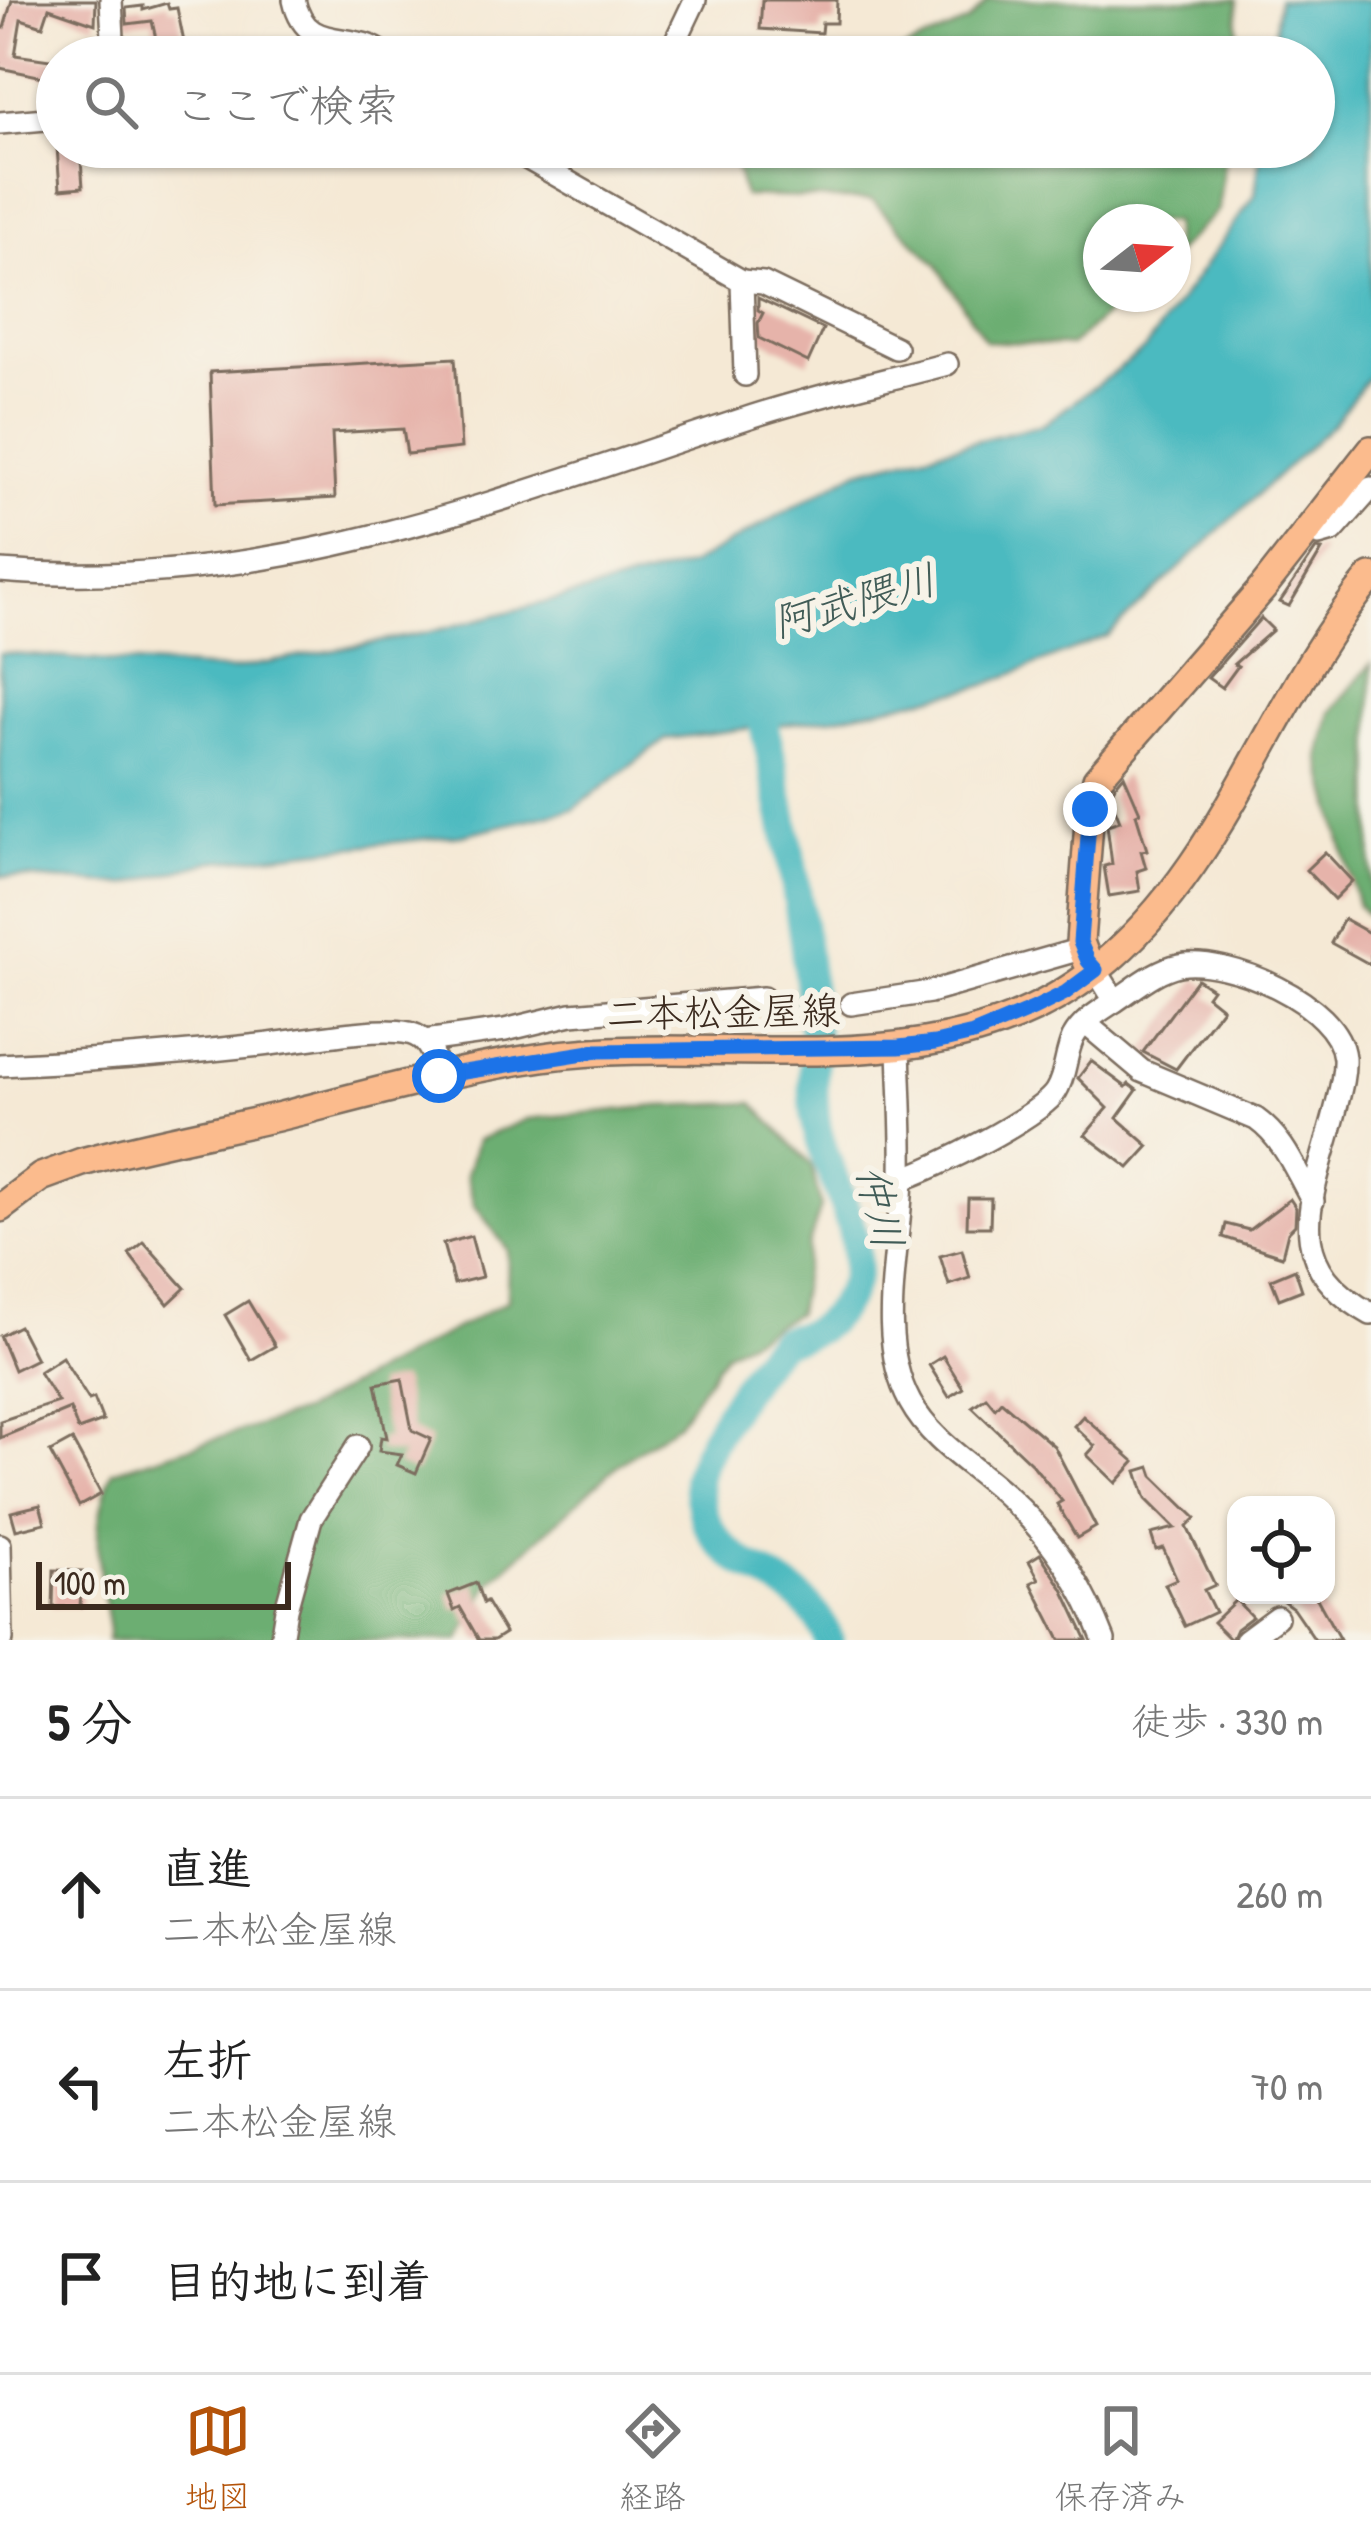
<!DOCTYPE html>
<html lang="ja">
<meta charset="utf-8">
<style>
:root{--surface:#fff;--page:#f2f2f2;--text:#222;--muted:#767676;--line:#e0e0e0;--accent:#b45309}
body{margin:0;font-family:"Patrick Hand","Klee One",sans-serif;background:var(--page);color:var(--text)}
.controls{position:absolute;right:36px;bottom:36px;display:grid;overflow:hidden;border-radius:24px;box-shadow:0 3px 9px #0004}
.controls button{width:108px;height:108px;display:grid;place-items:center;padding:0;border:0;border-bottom:3px solid var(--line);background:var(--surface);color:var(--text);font:60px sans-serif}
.compass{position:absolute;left:1083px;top:204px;width:108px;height:108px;border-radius:50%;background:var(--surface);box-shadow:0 3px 9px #0004;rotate:73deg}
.scale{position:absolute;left:36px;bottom:30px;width:255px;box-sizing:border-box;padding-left:12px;border:6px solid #3b2a1e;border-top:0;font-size:33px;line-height:42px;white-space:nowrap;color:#3b2a1e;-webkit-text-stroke:9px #f7f3e8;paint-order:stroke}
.stop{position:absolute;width:36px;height:36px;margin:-27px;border:9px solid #1a73e8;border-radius:50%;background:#fff}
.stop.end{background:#1a73e8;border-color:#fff;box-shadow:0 3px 12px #0008}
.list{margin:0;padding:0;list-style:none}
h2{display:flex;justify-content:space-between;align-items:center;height:156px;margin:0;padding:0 48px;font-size:51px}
h2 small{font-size:39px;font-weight:400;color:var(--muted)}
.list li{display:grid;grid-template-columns:78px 1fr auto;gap:36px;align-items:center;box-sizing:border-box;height:192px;padding:0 48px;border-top:3px solid var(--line)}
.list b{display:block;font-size:45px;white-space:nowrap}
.list p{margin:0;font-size:39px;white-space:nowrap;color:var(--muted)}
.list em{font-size:39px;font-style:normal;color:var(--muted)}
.icon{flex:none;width:66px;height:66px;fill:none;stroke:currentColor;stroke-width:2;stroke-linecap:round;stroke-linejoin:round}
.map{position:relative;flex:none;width:1371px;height:1640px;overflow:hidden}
.search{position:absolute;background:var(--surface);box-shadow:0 3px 9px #0004;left:36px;right:36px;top:36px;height:132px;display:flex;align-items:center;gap:30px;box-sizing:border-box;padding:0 42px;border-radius:66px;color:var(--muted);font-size:45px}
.sheet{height:732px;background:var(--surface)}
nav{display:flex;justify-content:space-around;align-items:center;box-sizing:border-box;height:168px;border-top:3px solid var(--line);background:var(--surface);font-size:33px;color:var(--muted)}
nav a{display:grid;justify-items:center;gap:6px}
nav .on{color:var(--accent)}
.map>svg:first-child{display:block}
.forest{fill:#6cae72;stroke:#546c48;stroke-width:3}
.water{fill:#4bbac0;stroke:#43726f;stroke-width:3}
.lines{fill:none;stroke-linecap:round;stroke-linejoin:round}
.river{stroke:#4bbac0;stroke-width:30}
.building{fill:#e6b3aa}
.minor-casing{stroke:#7c6d5e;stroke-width:26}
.major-casing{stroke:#7c6d5e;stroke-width:32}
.minor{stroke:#fff;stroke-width:21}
.major{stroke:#fbbb8d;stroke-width:27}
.route{stroke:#1a73e8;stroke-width:15}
.labels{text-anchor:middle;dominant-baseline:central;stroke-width:12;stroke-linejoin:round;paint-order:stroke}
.street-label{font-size:39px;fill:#3b2a1e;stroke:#f7f3e8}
.water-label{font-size:42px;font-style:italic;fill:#415c57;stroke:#f7f3e8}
</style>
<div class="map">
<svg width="1371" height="1640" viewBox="0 0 1371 1640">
<rect width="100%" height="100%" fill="#f7f3e8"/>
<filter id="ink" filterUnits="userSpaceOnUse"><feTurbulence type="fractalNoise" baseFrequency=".00833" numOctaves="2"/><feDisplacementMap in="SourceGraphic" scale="24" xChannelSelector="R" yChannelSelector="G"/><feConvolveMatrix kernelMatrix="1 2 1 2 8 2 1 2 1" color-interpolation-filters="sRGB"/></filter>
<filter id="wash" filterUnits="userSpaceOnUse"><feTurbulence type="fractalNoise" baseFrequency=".004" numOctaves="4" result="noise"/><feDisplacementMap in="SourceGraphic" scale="48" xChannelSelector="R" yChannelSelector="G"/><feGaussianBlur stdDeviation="2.7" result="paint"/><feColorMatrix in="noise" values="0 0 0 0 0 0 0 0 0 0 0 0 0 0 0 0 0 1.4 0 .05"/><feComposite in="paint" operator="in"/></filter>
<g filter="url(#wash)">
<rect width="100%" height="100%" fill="#f5e9d5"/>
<g class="forest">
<polygon points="988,0 1237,0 1238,57 887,57 968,22"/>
<polygon points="730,147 1226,147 1218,210 1173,255 1173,222 1101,222 1101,294 1129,294 1070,346 986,341 937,265 872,200 744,196"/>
<polygon points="1371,664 1371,919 1358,906 1320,758 1331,712"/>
<path d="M753 1103 811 1165 821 1207 808 1246 797 1313 726 1352 678 1423 621 1462 491 1582 460 1640H107L109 1630C99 1565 88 1533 113 1471L302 1412 507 1301 508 1250 474 1204 466 1175 477 1140 527 1119 659 1106Z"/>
</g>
<polygon class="water" points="1278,0 1371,0 1371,374 1334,423 1107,636 983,686 831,718 666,739 574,809 461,835 209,862 125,885 0,876 0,653 230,670 430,632 691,565 859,470 1044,424 1144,350 1255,195 1261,147 1314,147 1314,57 1272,57"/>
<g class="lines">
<path class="river" d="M755 688C781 793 801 902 812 1010 816 1049 810 1088 817 1128 826 1172 864 1231 855 1276 850 1300 828 1328 804 1335 795 1338 786 1337 779 1343 759 1359 695 1459 697 1482 706 1587 798 1557 829 1640"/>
</g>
<g id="blocks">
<g class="building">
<polygon points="12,0 96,0 95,24 49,8 43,26 21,19 15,55 57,61 57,80 0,68 0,27 4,28"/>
<polygon points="762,0 837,0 836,23 822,23 821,33 760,29"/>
<polygon points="167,3 169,9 177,8 187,57 160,57 152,21 127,24 126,8 143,6 143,10"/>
<polygon points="57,147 80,147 83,187 60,189"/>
<polygon points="758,298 823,329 808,362 759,338 758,323 763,313 758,310"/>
<polygon points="455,358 461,448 407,454 403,429 332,433 335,498 215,505 210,372"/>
<polygon points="1316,549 1322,550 1289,606 1280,602"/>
<polygon points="1261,618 1273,630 1234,664 1238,666 1222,688 1208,678"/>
<polygon points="1124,775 1140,812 1136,814 1147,850 1141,851 1146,868 1137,871 1140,891 1109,896 1104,866 1112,864 1107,825 1120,821 1111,798 1114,787"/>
<polygon points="1325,852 1352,881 1334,899 1306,870"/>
<polygon points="1344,919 1371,934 1371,965 1331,943"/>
<polygon points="1197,979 1212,989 1207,996 1222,1008 1176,1069 1143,1052"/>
<polygon points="1091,1061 1126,1087 1129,1084 1137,1090 1117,1118 1149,1146 1129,1168 1085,1135 1108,1108 1078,1078"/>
<polygon points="968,1198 991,1198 990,1227 967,1227"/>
<polygon points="1290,1199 1296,1208 1295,1225 1288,1232 1282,1256 1223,1237 1226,1224 1249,1230"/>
<polygon points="471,1236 482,1277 454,1284 443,1244"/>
<polygon points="144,1242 185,1288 168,1304 129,1254"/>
<polygon points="962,1250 970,1278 949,1285 940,1256"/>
<polygon points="1295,1269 1302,1290 1279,1299 1271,1279"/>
<polygon points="248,1301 275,1346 251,1360 225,1315"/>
<polygon points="19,1326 36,1359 14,1370 0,1336"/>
<polygon points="943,1356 963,1388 949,1397 929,1365"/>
<polygon points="62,1357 89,1400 94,1398 103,1421 78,1430 70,1409 0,1438 0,1421 58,1402 39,1372"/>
<polygon points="402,1379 412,1430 431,1439 416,1473 397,1465 402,1454 379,1451 381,1437 387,1438 376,1384"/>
<polygon points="986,1397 995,1408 1001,1401 1054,1446 1096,1527 1077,1538 1057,1504 1062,1501 1032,1464 972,1407"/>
<polygon points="1083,1416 1135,1462 1116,1483 1087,1455 1095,1446 1074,1426"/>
<polygon points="72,1440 101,1494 79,1506 50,1452"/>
<polygon points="1150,1467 1153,1476 1196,1518 1187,1527 1215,1585 1204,1590 1215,1612 1185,1626 1165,1584 1177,1579 1163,1548 1156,1550 1151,1534 1175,1528 1146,1499 1137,1471"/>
<polygon points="40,1505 45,1523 16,1530 11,1512"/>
<polygon points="1040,1554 1063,1589 1087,1640 1060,1640 1031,1583 1039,1579 1029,1561"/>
<polygon points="54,1570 82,1571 80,1607 53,1607"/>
<polygon points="476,1583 483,1603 486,1601 505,1633 494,1640 479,1640 460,1607 454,1610 448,1594"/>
<polygon points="1285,1595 1315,1595 1340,1640 1315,1640 1293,1608 1282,1600"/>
<polygon points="1236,1600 1252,1617 1236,1629 1231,1640 1213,1622"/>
</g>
</g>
</g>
<g filter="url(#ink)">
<use href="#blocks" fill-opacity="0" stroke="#7c6d5e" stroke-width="3"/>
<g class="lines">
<defs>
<g id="minor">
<polyline points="111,0 114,57"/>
<path d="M294 0C306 55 351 29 384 54"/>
<polyline points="372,57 577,57"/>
<polyline points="668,57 695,0"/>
<polyline points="0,123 57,118"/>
<polyline points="507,147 742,281 745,375"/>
<polyline points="742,281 763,283 896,348"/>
<polyline points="1309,531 1319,535 1333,531 1371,488"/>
<path d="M0 571C271 593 494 501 744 419 810 397 879 382 947 364"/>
<path d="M1115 1001C1135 988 1155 970 1179 965 1227 956 1339 1003 1344 1058 1345 1076 1339 1095 1335 1112 1314 1196 1276 1262 1371 1314"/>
<polyline points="851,1004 930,992 1081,949"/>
<path d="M1085 1023 1142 1071 1256 1119C1285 1140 1295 1170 1313 1201"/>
<polyline points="425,1041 505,1030 571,1014 763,998"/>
<path d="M899 1047C900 1090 903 1133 902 1176 901 1247 874 1336 910 1402 933 1444 974 1465 1008 1497 1052 1537 1083 1585 1104 1640"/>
<path d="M0 1065C90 1061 180 1054 270 1044 306 1040 375 1026 409 1033 430 1038 434 1058 439 1076"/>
<path d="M902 1179C932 1170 1041 1116 1056 1091 1066 1075 1065 1055 1073 1038 1082 1021 1100 1011 1115 1001L1096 970"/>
<polyline points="0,1545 2,1640"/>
<polyline points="281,1640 286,1609 311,1519 358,1446"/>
<polyline points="1246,1640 1277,1617"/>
</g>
<g id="major">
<polyline points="1096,970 1087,961 1080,942 1090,809 1097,779 1263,588 1371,450"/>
<path d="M0 1208 41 1177 82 1162C146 1144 212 1132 277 1117 365 1095 452 1070 543 1057 727 1031 940 1095 1097 969 1226 867 1268 700 1371 577"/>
</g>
</defs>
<use href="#minor" class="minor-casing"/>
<use href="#major" class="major-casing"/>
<use href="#minor" class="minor"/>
<use href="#major" class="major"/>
</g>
</g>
<g class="lines" filter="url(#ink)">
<polyline class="route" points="439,1076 597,1051 899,1047 935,1043 973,1034 1033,1009 1065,993 1096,970 1088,961 1080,942 1090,809"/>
</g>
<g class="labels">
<g class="street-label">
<text transform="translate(723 1011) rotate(-1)">二本松金屋線</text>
</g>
<g class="water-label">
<text transform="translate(854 600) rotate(-16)">阿武隈川</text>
<text transform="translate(881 1207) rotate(77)">仲川</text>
</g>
</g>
</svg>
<div class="controls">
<button><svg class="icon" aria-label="locate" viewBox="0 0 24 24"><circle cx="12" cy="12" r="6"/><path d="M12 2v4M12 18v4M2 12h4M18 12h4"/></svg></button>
</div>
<svg class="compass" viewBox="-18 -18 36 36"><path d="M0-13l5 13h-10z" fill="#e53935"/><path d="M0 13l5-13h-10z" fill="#767676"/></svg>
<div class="scale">100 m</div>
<div class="stop" style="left:439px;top:1076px"></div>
<div class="stop end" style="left:1090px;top:809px"></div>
<div class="search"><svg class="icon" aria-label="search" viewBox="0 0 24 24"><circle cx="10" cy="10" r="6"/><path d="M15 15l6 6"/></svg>ここで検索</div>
</div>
<section class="sheet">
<h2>5 分<small>徒歩 · 330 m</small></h2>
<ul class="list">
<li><svg class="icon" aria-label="ahead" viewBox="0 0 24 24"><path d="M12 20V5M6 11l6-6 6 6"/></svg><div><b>直進</b><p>二本松金屋線</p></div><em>260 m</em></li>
<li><svg class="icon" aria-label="left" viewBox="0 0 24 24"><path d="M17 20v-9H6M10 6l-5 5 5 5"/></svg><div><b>左折</b><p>二本松金屋線</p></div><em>70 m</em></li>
<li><svg class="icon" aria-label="arrive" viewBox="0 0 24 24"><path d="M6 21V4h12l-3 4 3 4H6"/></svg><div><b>目的地に到着</b></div></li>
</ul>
</section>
<nav>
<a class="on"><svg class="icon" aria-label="map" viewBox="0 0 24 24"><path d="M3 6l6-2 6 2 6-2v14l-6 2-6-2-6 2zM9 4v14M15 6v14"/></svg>地図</a>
<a><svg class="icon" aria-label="directions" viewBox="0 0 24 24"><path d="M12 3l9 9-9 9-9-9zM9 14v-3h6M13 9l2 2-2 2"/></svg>経路</a>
<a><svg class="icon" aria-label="saved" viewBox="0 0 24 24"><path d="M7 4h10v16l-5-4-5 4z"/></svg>保存済み</a>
</nav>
